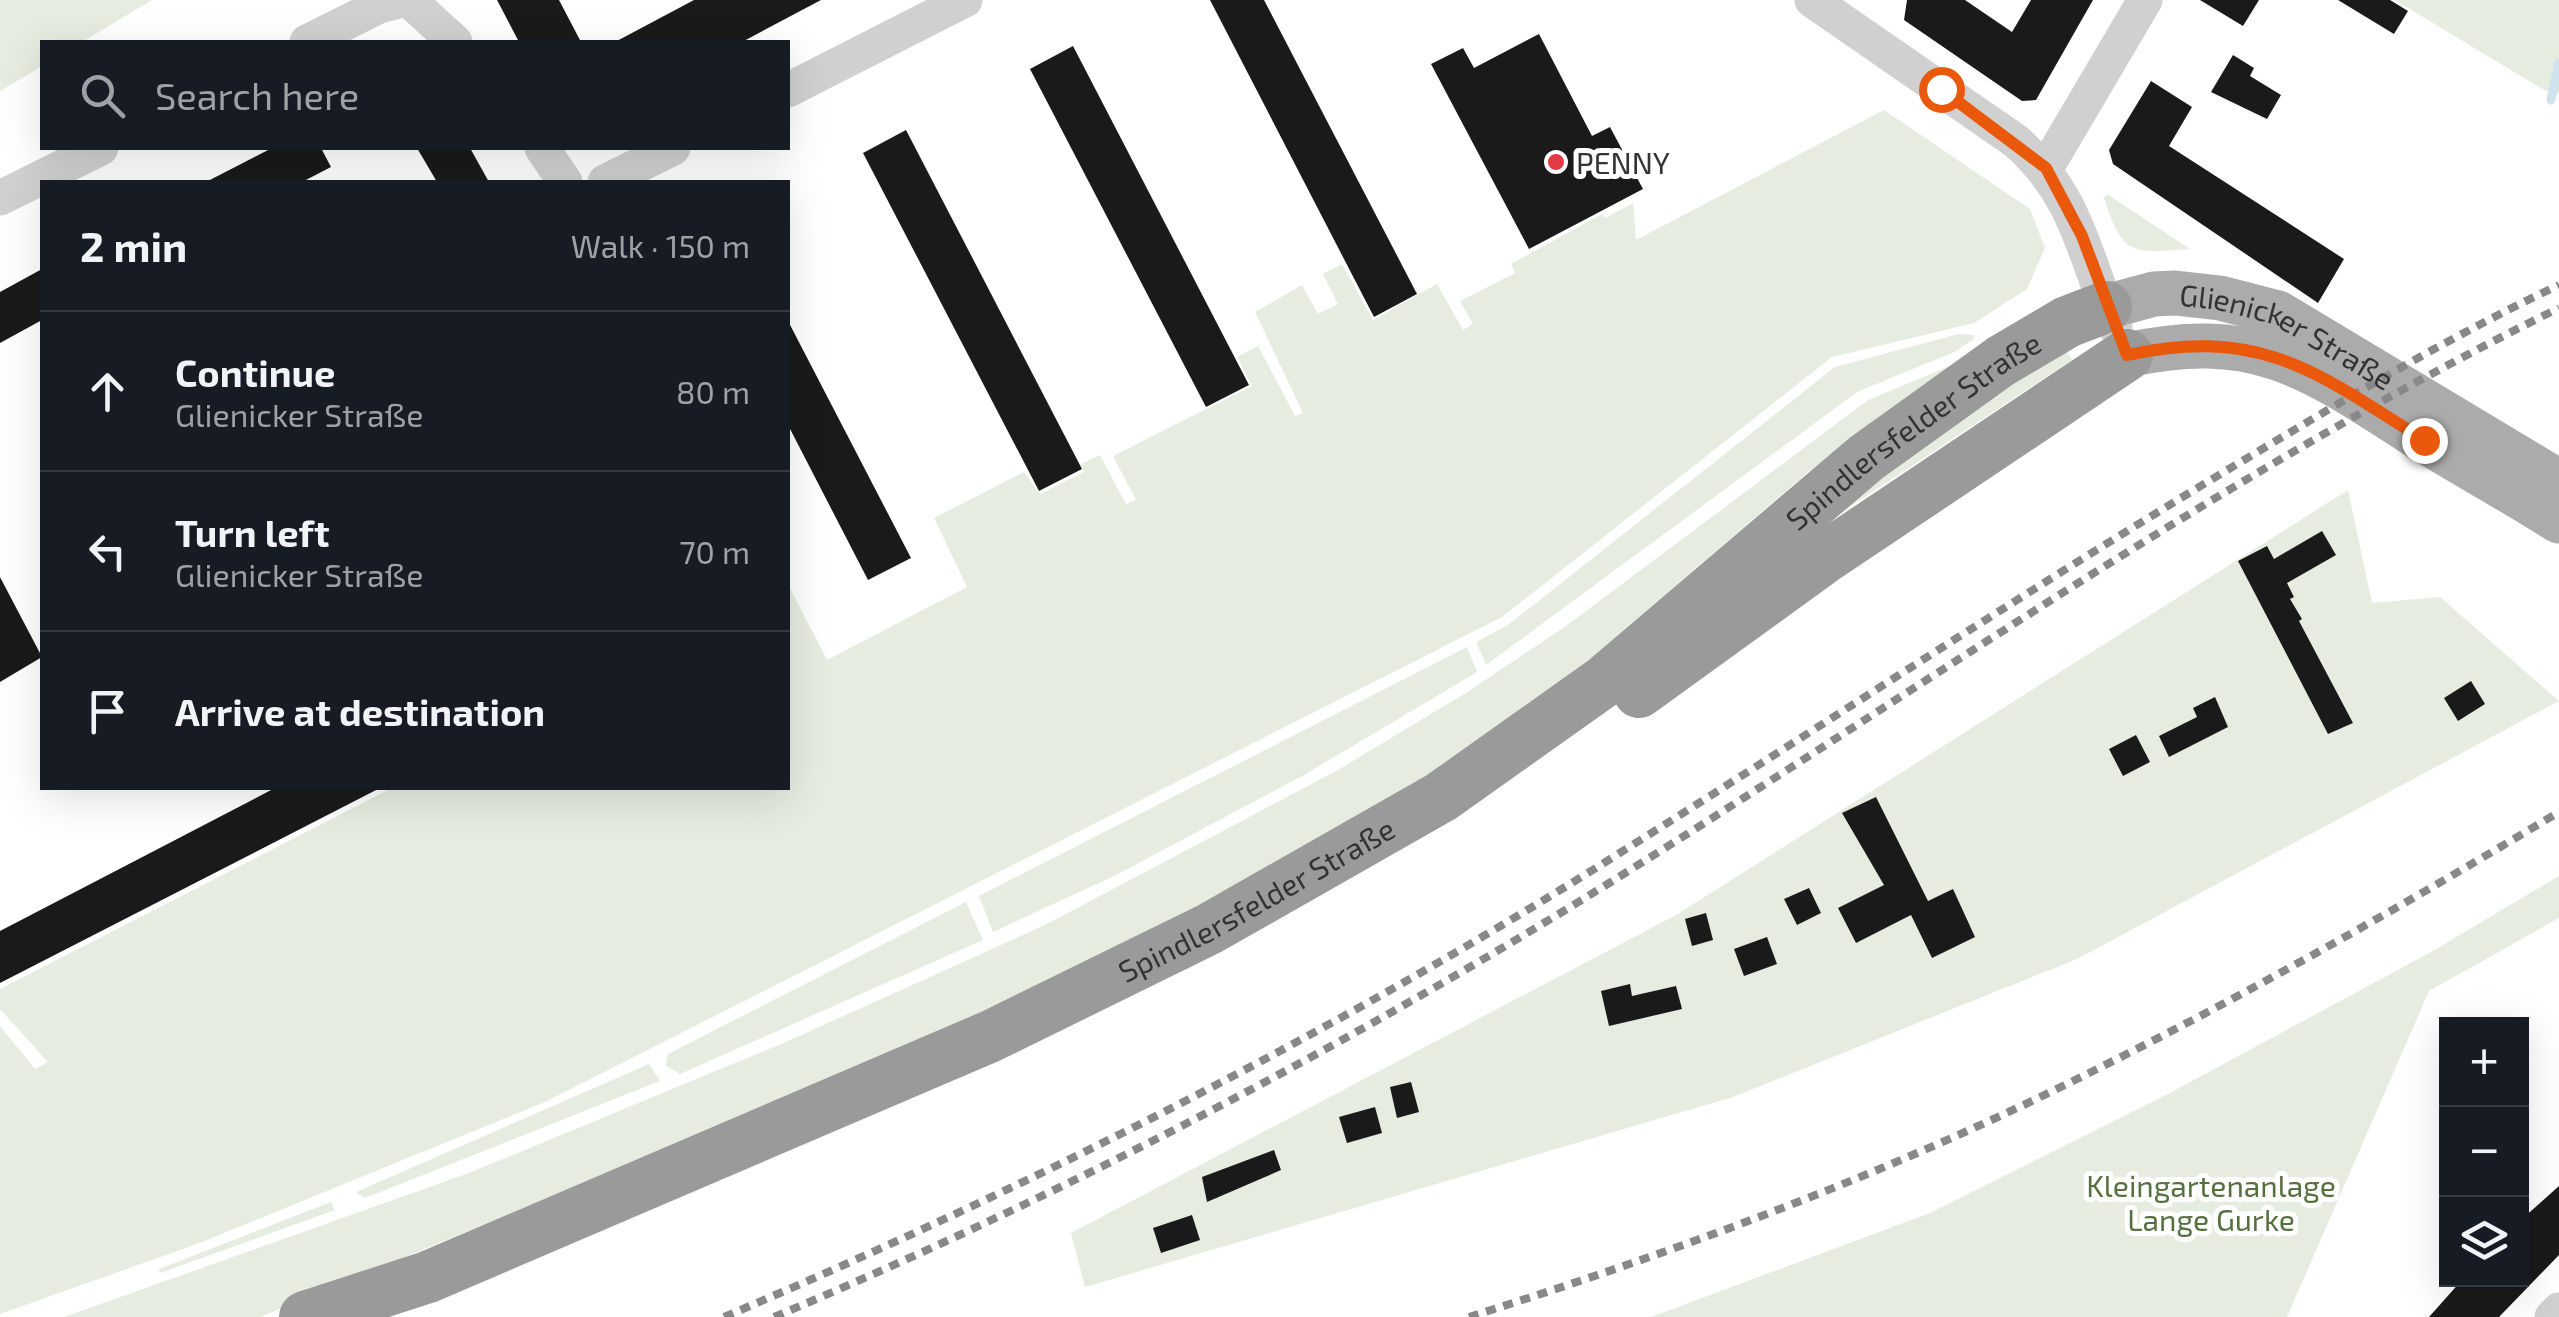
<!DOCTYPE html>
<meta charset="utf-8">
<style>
:root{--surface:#171b24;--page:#242831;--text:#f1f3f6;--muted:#9ea1a6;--line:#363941}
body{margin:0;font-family:"Exo 2",sans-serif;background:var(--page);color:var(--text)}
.controls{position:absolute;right:30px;bottom:30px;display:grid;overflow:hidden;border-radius:0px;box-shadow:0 10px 40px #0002}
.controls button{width:90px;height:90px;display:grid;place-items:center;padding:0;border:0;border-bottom:2px solid var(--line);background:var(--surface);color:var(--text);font:50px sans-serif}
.stop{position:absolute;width:30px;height:30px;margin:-22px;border:8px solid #ea580c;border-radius:50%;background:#fff}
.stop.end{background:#ea580c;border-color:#fff;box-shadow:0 2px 10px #0008}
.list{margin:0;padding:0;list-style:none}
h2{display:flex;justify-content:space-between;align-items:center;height:130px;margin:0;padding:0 40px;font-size:42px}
h2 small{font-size:32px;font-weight:400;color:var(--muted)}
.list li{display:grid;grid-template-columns:65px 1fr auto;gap:30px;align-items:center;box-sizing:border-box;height:160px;padding:0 40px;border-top:2px solid var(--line)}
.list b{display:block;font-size:38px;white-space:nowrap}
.list p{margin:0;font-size:32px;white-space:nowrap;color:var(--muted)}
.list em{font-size:32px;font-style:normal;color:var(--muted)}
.icon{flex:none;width:55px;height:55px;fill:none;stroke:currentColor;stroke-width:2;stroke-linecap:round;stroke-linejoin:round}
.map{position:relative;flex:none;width:2559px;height:1317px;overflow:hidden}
.search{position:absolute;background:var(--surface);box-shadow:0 10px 40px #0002;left:40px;top:40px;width:750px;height:110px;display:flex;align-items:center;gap:25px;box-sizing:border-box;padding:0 35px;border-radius:0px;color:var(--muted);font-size:38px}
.panel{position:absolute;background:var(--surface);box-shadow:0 10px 40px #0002;left:40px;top:180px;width:750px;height:610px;border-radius:0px}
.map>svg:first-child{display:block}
.green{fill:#e6ecdf}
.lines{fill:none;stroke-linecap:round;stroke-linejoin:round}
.stream{stroke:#cfe2ee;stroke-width:9}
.building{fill:#1a1a1a}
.minor{stroke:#d0d0d0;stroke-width:35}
.major{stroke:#ababab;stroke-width:45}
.highway{stroke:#9a9a9a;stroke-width:52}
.rail{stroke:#888;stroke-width:8;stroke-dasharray:10 8;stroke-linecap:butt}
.route{stroke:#ea580c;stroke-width:12}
.poi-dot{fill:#e63946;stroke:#fff;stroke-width:4}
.labels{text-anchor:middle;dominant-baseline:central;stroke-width:10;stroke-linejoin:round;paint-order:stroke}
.poi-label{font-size:30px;fill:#333;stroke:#fff;text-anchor:start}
.street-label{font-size:30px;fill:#333;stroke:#fff}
.park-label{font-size:30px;fill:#56703f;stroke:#fff}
</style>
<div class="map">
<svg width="2559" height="1317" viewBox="0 0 2559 1317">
<rect width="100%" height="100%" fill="#fff"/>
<g class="green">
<polygon points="0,0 152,0 82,42 42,42 42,66 0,91"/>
<polygon points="2395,0 2559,0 2559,94 2542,89"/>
<polygon points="1884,110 2030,209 2045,248 2027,289 1974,323 1832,357 1502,617 545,1102 197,1244 0,1314 0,1026 35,1069 48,1062 0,1009 0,989 392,788 788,788 788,584 827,660 967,587 934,518 1024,472 1040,494 1084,472 1081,464 1100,455 1126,504 1136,500 1113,456 1252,386 1237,357 1258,346 1295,416 1303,413 1255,312 1302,285 1318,314 1338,304 1323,274 1342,264 1373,320 1437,284 1463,330 1473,324 1460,301 1515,273 1511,264 1602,214 1605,218 1633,203 1636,240"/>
<path d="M2107 194 2190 249C2132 253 2123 257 2104 198Z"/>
<polygon points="1959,334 1974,335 1974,339 1954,352 1857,392 1486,665 1476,642 1508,625 1835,367"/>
<polygon points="2062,343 2072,360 1842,512 1829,507"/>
<polygon points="1957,363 1808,472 1571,675 1456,758 1310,847 1031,998 260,1317 64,1317 469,1173 786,1042 1045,925 1338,770 1469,691 1566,626 1868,400"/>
<polygon points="2348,490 2372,603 2440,597 2559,701 2077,959 1733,1097 1085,1287 1071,1233 1676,915"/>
<polygon points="1467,647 1477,672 1304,775 1114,876 993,932 979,896"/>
<polygon points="2559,876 2559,918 2429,991 2287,1317 1651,1317 1930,1213 2166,1095 2431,952"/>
<polygon points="966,902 983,940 680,1074 666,1066 668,1054"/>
<polygon points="649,1064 660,1081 365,1198 356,1192"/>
<polygon points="331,1202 335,1210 160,1273 159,1269"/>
</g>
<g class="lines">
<polyline class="stream" points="2551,100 2559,63"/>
</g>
<g class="building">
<polygon points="497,0 559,0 581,42 519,42"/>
<polygon points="694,0 821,0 742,42 615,42"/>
<polygon points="1210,0 1264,0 1417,294 1374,317"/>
<polygon points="1907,0 1965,0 2012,32 2031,0 2093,0 2036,100 2022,101 1904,20"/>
<polygon points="2200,0 2259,0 2243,26"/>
<polygon points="2338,0 2390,0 2408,11 2394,34"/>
<polygon points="1539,34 1592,136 1610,127 1643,189 1529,249 1431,64 1463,48 1474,68"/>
<polygon points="1073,46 1249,385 1206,407 1030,69"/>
<polygon points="2233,55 2254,68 2250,76 2281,95 2267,119 2211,92"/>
<polygon points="2151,81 2192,107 2169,146 2344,259 2318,303 2113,164 2109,150"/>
<polygon points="906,130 1082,469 1039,491 863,153"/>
<polygon points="272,148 321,148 331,167 302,182 206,182"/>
<polygon points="417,148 470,148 489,182 437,182"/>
<polygon points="42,269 42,320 0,343 0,292"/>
<polygon points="788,321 911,558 868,580 788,425"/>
<polygon points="2322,531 2336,555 2287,583 2294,597 2290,599 2302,619 2299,621 2353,723 2328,734 2238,561 2267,546 2274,559"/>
<polygon points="0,577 42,657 0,682"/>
<polygon points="2471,681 2485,704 2458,721 2444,698"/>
<polygon points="2215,697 2228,727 2169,757 2159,736 2197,717 2193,708"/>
<polygon points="2136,735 2150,762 2123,776 2109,749"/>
<polygon points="275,788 380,788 0,983 0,931"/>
<polygon points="1876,797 1928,901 1953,889 1975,937 1932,958 1911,915 1856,943 1838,908 1884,885 1842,813"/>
<polygon points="1809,888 1821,913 1797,925 1784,899"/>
<polygon points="1706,913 1713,940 1692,946 1685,919"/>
<polygon points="1767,937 1777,964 1744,976 1734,949"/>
<polygon points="1630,984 1632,996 1676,986 1682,1009 1609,1026 1601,991"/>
<polygon points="1411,1082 1419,1112 1397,1118 1390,1087"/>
<polygon points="1375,1107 1382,1133 1347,1143 1339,1117"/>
<polygon points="1274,1150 1281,1170 1207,1202 1202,1177"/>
<polygon points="2559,1186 2559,1255 2499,1317 2429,1317 2462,1280 2522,1280 2522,1219"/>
<polygon points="1192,1215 1200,1240 1161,1253 1153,1228"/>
</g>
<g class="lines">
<g class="minor">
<polyline points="409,0 455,42"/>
<path d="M1812 0 2017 142C2079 198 2083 255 2115 327"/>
<polyline points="307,42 379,6 403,0"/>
<polyline points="788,90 965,0"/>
<polyline points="542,148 565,182"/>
<polyline points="2046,168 2145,0"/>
<polyline points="605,182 673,148"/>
<polyline points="0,198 101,148"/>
<polyline points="2552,1317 2559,1310"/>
</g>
<g class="major">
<path id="s1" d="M2106 307 2154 294 2175 293 2220 298 2278 313 2559 482"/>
<path d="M2127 355C2259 326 2314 370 2420 438 2466 466 2513 492 2559 521"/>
</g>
<g class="highway">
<polyline points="1639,692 1824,558 2127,355"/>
<path id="s2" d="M305 1317 428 1277 991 1036 1209 929 1441 797 1603 682 1866 458 2001 361 2067 322 2106 307"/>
</g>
<g class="rail">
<path d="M724 1317C1026 1189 1320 1040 1599 866 1815 731 2026 590 2244 460 2349 397 2449 337 2559 285"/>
<path d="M774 1317C1062 1196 1341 1049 1606 885 1921 689 2226 472 2559 308"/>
<path d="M1469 1317C1675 1252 1882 1176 2075 1080 2241 998 2401 907 2559 812"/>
</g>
</g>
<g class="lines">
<path class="route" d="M1941 89 2046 168 2082 236 2127 355C2260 326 2317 372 2424 440"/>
</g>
<circle class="poi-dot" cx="1556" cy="162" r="10"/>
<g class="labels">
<g class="poi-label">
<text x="1576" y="162">PENNY</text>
</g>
<g class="street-label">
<text stroke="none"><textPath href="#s1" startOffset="192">Glienicker Straße</textPath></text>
<text stroke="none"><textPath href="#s2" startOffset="1850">Spindlersfelder Straße</textPath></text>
<text stroke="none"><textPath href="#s2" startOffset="1040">Spindlersfelder Straße</textPath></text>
</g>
<g class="park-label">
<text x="2211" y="1185">Kleingartenanlage<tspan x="2211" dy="34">Lange Gurke</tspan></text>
</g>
</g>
</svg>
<div class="controls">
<button>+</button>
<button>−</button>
<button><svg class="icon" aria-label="layers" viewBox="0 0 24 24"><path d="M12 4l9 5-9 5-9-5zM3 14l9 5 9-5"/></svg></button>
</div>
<div class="stop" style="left:1941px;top:89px"></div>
<div class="stop end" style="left:2424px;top:440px"></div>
<div class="search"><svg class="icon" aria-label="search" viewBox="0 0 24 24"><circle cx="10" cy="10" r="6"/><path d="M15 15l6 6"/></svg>Search here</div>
<section class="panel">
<h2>2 min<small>Walk · 150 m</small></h2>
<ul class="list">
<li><svg class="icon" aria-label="ahead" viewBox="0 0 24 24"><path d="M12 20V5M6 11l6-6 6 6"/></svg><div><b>Continue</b><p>Glienicker Straße</p></div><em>80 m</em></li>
<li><svg class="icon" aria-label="left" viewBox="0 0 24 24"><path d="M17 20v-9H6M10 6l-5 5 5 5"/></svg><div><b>Turn left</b><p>Glienicker Straße</p></div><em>70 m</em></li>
<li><svg class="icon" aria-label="arrive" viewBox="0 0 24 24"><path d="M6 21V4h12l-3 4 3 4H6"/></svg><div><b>Arrive at destination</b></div></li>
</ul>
</section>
</div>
